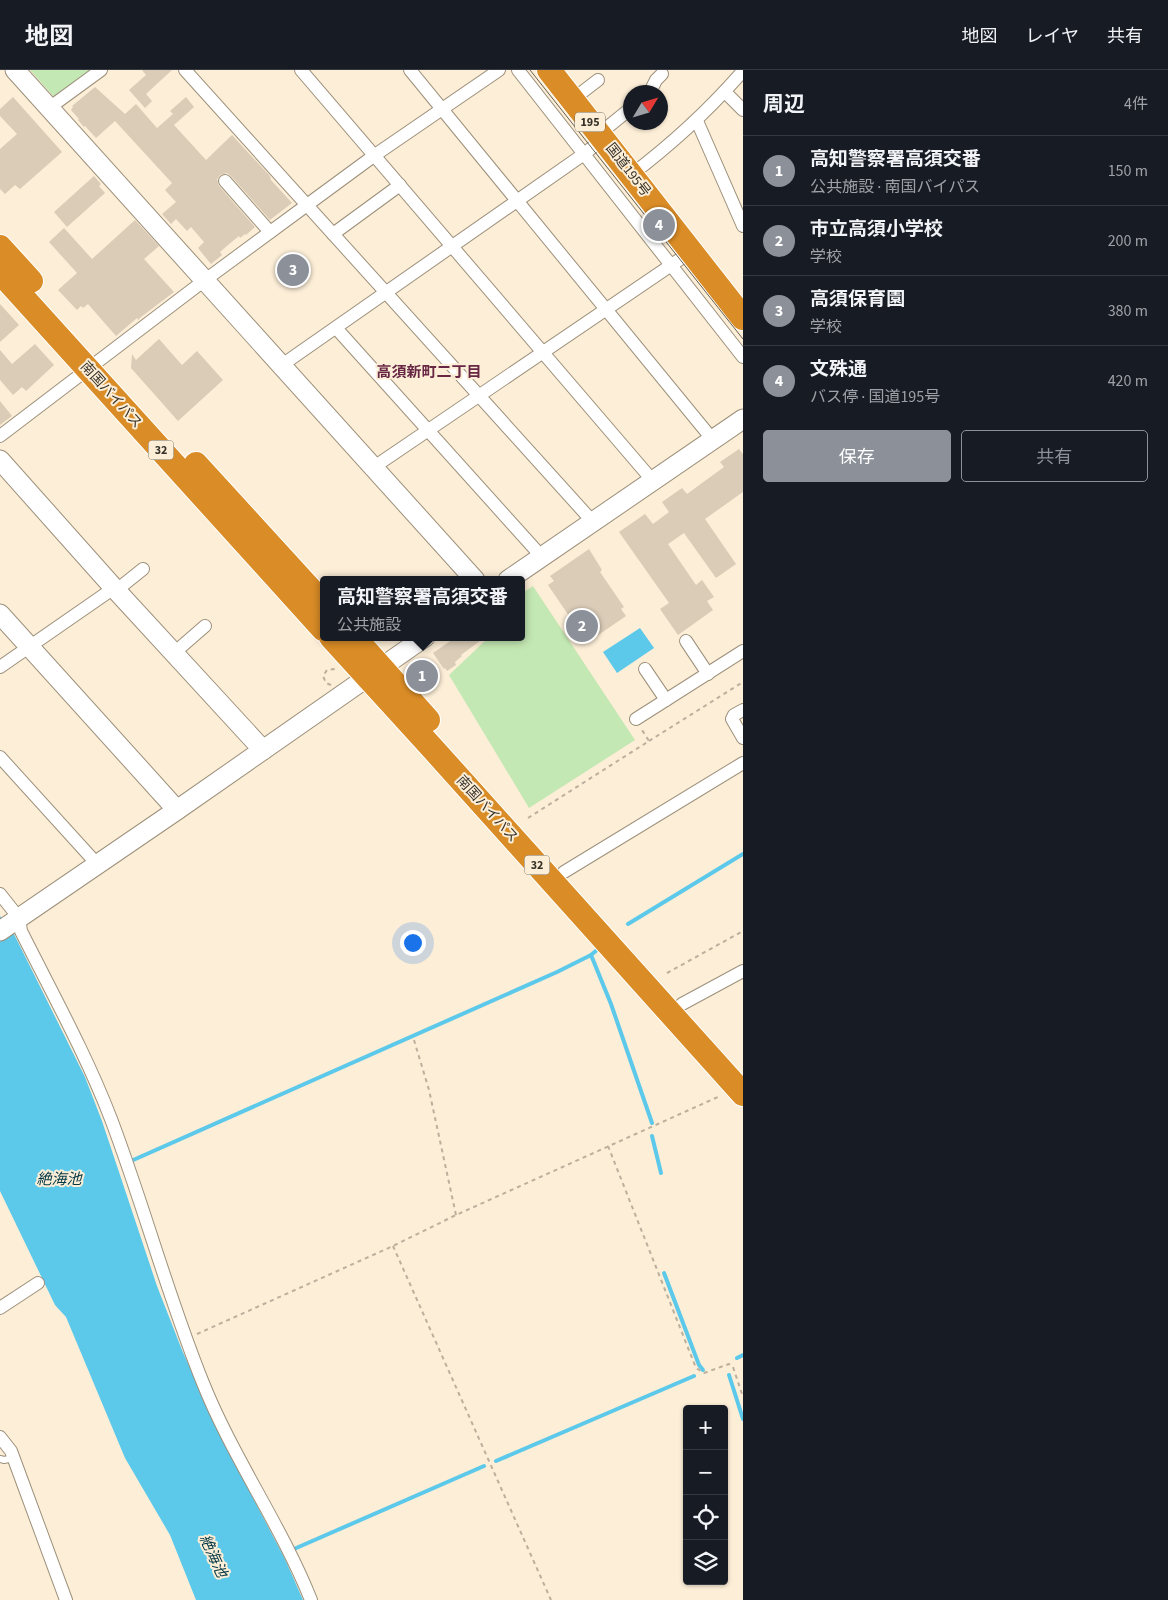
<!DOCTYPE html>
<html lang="ja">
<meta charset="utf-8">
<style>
:root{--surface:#171b24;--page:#20242c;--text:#f1f3f6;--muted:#9ea1a6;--line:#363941;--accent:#8c9099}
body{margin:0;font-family:"Source Sans 3","Noto Sans JP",sans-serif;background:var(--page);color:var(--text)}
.controls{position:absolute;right:15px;bottom:15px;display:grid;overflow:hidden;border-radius:5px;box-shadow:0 1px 4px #0004}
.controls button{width:45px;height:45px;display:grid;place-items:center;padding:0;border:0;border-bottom:1px solid var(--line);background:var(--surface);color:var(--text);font:25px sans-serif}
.compass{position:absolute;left:623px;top:15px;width:45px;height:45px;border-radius:50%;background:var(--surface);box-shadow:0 1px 4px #0004;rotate:52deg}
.you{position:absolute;left:412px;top:872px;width:18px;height:18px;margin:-12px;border:4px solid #fff;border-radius:50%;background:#1a73e8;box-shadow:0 0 0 8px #1a73e833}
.badge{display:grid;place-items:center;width:32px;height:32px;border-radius:50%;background:var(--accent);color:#fff;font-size:16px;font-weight:700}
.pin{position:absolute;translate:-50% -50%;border:2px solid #fff;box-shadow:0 1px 5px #0006}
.popup{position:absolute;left:320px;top:506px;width:205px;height:65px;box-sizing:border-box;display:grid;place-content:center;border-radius:5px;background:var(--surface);filter:drop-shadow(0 1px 4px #0005);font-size:16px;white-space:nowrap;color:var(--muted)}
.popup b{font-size:19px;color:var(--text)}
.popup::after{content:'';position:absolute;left:50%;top:100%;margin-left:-10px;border:10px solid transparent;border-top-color:var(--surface)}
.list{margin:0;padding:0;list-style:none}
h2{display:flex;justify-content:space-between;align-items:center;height:65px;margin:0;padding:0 20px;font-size:21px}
h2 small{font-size:16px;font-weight:400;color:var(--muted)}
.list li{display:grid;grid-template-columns:32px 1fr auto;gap:15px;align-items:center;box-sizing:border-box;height:70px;padding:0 20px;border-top:1px solid var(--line)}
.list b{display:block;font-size:19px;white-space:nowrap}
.list p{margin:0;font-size:16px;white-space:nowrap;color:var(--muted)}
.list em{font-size:16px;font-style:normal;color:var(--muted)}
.actions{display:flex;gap:10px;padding:15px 20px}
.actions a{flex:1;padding:11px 0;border:1px solid var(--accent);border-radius:5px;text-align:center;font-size:18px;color:var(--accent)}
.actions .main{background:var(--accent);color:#fff}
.icon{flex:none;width:28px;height:28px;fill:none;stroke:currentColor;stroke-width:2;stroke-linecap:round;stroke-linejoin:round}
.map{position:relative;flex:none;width:743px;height:1530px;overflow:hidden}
header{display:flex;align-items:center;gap:30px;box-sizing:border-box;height:70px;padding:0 25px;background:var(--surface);border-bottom:1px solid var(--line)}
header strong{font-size:24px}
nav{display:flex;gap:28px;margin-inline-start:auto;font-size:18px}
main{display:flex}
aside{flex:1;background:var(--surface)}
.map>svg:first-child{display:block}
.green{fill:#c4e8b3}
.water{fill:#5cc9eb}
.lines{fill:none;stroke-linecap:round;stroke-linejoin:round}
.stream{stroke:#5cc9eb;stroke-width:4}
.building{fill:#daccb7}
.lane-casing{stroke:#9d907b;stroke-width:8}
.street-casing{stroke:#9d907b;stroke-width:14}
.secondary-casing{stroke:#9d907b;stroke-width:21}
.highway-casing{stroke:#fff;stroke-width:26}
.path{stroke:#bbb09e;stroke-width:2;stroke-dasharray:4 4;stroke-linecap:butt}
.lane{stroke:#fff;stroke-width:6}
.street{stroke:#fff;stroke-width:12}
.secondary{stroke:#fff;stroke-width:19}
.highway{stroke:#da8c26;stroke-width:24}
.tram{stroke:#675f53;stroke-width:1}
.labels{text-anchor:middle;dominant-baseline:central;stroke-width:4;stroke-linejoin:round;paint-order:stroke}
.shield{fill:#fceed7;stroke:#726a5d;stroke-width:1}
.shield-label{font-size:12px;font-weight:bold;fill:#373229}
.street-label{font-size:14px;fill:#373229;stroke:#fceed7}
.neighbourhood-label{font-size:15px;font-weight:bold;fill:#672643;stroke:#fceed7}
.water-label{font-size:15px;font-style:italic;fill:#023745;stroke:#fceed7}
</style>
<header>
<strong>地図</strong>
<nav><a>地図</a><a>レイヤ</a><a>共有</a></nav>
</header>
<main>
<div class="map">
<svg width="743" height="1530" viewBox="0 0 743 1530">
<rect width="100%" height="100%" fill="#fceed7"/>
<g class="green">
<polygon points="30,0 90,0 54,27"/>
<polygon points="533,516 635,670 529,738 449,605 489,567 521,567 521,524"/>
</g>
<g class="water">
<polygon points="640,558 654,578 617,603 603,582"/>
<polygon points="0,846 14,864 85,1007 102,1051 157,1216 182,1280 222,1369 285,1489 303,1530 196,1530 170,1465 125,1388 66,1247 55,1235 0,1121"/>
</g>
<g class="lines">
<g class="stream">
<polyline points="628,854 743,784"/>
<polyline points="591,885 611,934 652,1053"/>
<polyline points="652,1066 661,1103"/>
<polyline points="131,1091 557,902 591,885 597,880"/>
<polyline points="664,1203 699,1295 703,1300"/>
<polyline points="737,1288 743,1285"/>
<polyline points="729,1305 743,1349"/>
<polyline points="496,1391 694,1306"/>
<polyline points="294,1479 484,1396"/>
</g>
</g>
<g class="building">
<polygon points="142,0 172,0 146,24 152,31 145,38 129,20 146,5"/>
<polygon points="95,17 125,44 136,34 157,58 173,44 170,41 186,27 194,37 174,55 206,90 232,65 270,106 271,110 292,133 270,150 231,106 227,103 220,105 217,109 219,116 255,157 246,165 245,164 240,168 239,166 228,175 220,182 222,185 211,194 198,178 204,172 191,157 187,161 176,149 171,154 162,144 176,132 165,120 172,113 115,51 96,68 85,56 84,57 78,50 79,49 71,40 73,37 72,36"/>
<polygon points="13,27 62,82 20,119 15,115 5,124 0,119 0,79 17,64 0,46 0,39"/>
<polygon points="94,106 101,114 99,116 105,123 67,157 54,142"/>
<polygon points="135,150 159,176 144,189 174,222 141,247 138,250 137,248 116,266 88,234 83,238 81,236 77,240 58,220 77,203 49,172 64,158 92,189"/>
<polygon points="0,234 19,255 0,272"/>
<polygon points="159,269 182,295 197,281 223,310 178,351 131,298 132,284 136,290"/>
<polygon points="35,274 54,295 26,321 22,317 13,325 0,310 0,280 12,294"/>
<polygon points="0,331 12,346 0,355"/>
<polygon points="739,379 743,384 743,422 705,449 736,494 716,508 684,463 668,474 696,515 702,510 714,527 707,531 713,540 678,565 660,539 669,533 619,462 645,444 653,454 669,442 662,432 682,418 687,424 724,397 720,392"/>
<polygon points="589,479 602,500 600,502 624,537 621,539 626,546 591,570 586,562 582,565 548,515 554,511 550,506"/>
<polygon points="456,567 485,567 461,585 462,586 455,592 456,595 447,601 445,598 444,599 433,583"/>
</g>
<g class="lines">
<defs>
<polyline id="lane" points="0,1389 4,1390 14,1388"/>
<g id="street">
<polyline points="185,0 593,452"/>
<polyline points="301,0 653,411"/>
<polyline points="410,0 713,370"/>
<polyline points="518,0 743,287"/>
<polyline points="650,22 656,10 662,4"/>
<polyline points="725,22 743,40"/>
<polyline points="572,30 598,10"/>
<polyline points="49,38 101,0"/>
<polyline points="697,51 743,156"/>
<path d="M631 105C672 74 709 40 743 1"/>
<polyline points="225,111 270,162"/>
<polyline points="333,164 400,115"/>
<polyline points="336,258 542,487"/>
<polyline points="282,295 584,84 603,69 604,60 630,39"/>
<polyline points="0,366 197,216 307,135 375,85 499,0"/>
<polyline points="374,397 692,181"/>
<polyline points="686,571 708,604"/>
<polyline points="174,583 205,556"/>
<polyline points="0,597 114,518 123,515 143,499"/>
<polyline points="645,599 666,630"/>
<polyline points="743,640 734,645 732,649 743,668"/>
<polyline points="636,649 743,581"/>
<polyline points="0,687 97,794"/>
<polyline points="564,802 743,693"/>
<path d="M0 824 19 848 21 861C52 923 86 984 111 1049 144 1136 168 1227 203 1313 233 1388 281 1455 311 1530"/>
<polyline points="682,934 743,901"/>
<polyline points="0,1238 38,1213"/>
<polyline points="0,1367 11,1381 66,1530"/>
</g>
<g id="secondary">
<polyline points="15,0 475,510"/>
<polyline points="0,390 114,518 263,680"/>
<polyline points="508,510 743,349"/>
<polyline points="0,544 177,740"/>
<polyline points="0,861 177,740 425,567"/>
</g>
<g id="highway">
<polyline points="549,0 743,248"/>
<polyline points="0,177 31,211"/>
<polyline points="0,202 323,559"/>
<polyline points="196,394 323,533"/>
<polyline points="331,567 434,680 743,1024"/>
<polyline points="354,567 428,650"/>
</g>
</defs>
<use href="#lane" class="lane-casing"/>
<use href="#street" class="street-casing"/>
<use href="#secondary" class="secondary-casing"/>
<use href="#highway" class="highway-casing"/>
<g class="path">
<polyline points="331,615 326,613 323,606 327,600 335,599"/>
<polyline points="649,671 743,612"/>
<polyline points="528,748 649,671 642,660"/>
<polyline points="667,903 743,861"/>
<polyline points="414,970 429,1020 456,1145"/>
<polyline points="608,1076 696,1298 704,1303 729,1294 733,1297 743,1327"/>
<polyline points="393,1176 551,1530"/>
<polyline points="197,1264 393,1176 456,1145 720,1026"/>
</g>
<use href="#lane" class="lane"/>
<use href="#street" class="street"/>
<use href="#secondary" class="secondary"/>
<use href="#highway" class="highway"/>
<polyline class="tram" points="530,0 743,269"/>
</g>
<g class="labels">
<g class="shield">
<rect x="575" y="42.5" width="30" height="19" rx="4"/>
<rect x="148.5" y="370.5" width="25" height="19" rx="4"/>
<rect x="524.5" y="785.5" width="25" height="19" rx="4"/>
</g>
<g class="shield-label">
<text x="590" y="52">195</text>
<text x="161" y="380">32</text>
<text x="537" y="795">32</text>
</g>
<g class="street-label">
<text transform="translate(628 100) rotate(52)">国道195号</text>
<text transform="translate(111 325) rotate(48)">南国バイパス</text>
<text transform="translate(487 739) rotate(48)">南国バイパス</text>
</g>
<g class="neighbourhood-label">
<text x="429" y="302">高須新町二丁目</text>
</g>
<g class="water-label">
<text x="59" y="1109">絶海池</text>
<text transform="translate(213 1486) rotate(65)">絶海池</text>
</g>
</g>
</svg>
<div class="controls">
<button>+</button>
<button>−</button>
<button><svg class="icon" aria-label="locate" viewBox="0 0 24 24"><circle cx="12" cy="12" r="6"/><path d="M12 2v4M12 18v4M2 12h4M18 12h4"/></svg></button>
<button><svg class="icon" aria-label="layers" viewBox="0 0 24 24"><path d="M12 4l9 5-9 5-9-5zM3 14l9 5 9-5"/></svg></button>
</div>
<svg class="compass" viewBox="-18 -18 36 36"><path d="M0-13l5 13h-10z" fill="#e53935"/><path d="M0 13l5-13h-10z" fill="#9ea1a6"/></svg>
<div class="you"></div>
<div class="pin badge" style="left:422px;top:606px">1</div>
<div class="popup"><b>高知警察署高須交番</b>公共施設</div>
<div class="pin badge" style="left:582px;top:556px">2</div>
<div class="pin badge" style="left:293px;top:200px">3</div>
<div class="pin badge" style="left:659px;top:155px">4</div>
</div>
<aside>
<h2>周辺<small>4件</small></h2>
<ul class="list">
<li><span class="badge">1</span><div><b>高知警察署高須交番</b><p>公共施設 · 南国バイパス</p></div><em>150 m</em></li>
<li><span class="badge">2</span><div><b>市立高須小学校</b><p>学校</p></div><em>200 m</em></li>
<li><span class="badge">3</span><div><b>高須保育園</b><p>学校</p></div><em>380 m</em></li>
<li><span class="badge">4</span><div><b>文殊通</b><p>バス停 · 国道195号</p></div><em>420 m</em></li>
</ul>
<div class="actions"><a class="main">保存</a><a>共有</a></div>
</aside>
</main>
